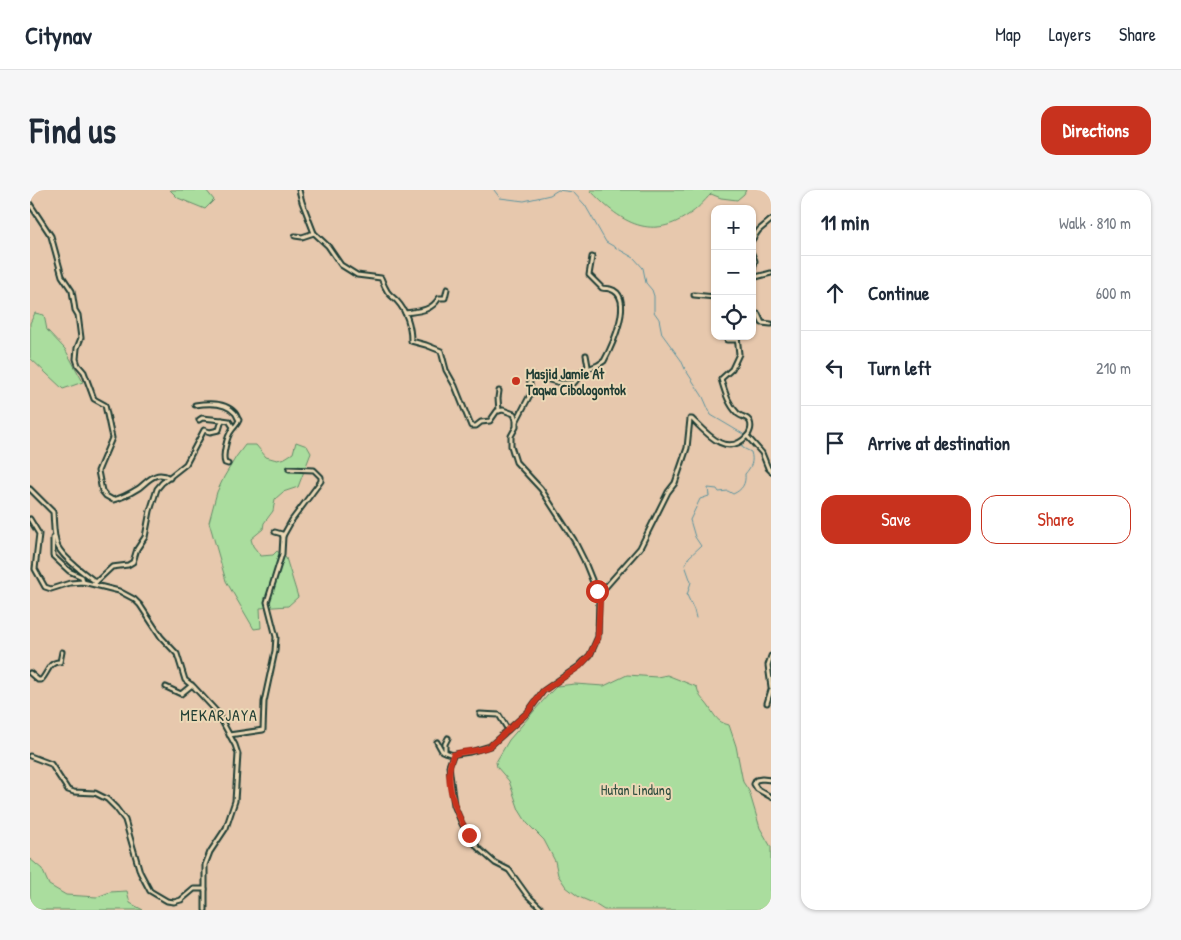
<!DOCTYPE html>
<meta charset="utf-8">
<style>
:root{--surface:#fff;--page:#f6f6f7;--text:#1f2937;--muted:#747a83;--line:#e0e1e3;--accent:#c8321e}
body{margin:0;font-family:"Patrick Hand",sans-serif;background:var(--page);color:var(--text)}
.controls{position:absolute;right:15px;top:15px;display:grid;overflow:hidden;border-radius:10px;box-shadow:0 1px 4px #0004}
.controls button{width:45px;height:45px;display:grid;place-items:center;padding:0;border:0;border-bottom:1px solid var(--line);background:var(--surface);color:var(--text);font:25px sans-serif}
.stop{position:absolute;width:15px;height:15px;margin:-11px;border:4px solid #c8321e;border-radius:50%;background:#fff}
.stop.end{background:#c8321e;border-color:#fff;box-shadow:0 1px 5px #0008}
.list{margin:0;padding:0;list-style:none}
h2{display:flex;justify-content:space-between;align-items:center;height:65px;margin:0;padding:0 20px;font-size:21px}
h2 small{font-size:16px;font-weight:400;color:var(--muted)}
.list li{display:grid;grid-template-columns:32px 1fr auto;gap:15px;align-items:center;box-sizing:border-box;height:75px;padding:0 20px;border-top:1px solid var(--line)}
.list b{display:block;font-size:19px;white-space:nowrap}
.list em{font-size:16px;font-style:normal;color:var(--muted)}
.actions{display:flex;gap:10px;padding:15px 20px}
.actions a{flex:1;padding:11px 0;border:1px solid var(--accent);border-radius:15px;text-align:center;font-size:18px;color:var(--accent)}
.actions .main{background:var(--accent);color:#fff}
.icon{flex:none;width:28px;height:28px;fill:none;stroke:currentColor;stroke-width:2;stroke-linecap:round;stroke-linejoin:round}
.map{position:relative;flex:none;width:741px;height:720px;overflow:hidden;border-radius:15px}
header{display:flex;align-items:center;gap:30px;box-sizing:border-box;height:70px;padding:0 25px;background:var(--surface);border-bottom:1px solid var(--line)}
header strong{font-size:24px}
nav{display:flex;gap:28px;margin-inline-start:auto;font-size:18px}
.intro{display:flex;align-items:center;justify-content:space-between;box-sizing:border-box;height:120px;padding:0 30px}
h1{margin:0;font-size:35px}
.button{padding:12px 22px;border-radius:15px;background:var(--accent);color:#fff;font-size:18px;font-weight:700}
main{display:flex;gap:30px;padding:0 30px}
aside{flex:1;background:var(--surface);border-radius:15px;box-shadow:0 1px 4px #0004}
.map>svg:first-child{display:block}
.green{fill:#aadd9e;stroke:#648d69}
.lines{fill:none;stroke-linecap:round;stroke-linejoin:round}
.stream{stroke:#5d949f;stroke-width:1}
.minor-casing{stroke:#1f3d34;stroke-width:7}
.minor{stroke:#ecd8b6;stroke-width:3}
.route{stroke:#c8321e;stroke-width:6}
.poi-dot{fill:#c8321e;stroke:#ecd8b6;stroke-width:2}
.labels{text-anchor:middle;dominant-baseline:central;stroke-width:4;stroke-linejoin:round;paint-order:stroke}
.poi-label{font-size:14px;font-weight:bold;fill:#1f3d34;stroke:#ecd8b6;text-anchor:start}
.park-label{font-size:14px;fill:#2d4d3f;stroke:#ecd8b6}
.quarter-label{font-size:16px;letter-spacing:1px;fill:#1f3d34;stroke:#ecd8b6}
</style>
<header>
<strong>Citynav</strong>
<nav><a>Map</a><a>Layers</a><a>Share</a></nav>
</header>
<div class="intro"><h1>Find us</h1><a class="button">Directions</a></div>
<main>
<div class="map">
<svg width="741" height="720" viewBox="0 0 741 720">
<rect width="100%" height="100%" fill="#e7c8ad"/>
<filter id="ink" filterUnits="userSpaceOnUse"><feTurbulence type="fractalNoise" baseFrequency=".02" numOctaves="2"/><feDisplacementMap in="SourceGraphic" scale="10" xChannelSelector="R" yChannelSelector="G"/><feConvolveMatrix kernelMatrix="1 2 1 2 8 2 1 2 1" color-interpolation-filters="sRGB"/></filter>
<g filter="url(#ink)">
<g class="green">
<polygon points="140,0 176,0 184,10 175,19 148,8"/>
<path d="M560 0H716L714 4 707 10 691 8 681 4C674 11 667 20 658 25 619 52 588 30 560 0Z"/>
<polygon points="5,123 14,125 17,140 35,159 53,192 33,199 0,168 0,133"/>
<polygon points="266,252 277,256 281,263 268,297 253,302 245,309 243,321 234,333 233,339 221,349 223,356 231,366 243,365 247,361 256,368 268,407 258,416 230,418 231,438 224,439 196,391 179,332 187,302 194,287 206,267 215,255 226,255 236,267 247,270 255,268 263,263"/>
<path d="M597 485 627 487 637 485 667 497C670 510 673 508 679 517 685 526 687 532 699 535L706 556 713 592 719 601 730 638 741 657V720H574L563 713 549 707 536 697 528 685 525 671 514 650 497 633 489 620 479 591 467 577 466 572 479 550 518 505 527 496 545 494 574 496Z"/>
<polygon points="0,669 12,679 19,695 36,705 67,707 80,702 97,701 100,713 113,720 2,720 0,718"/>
</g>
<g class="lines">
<g class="stream">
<polyline points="464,0 470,8 494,11 520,5 528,0 543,2 555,15 576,52 604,68 613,78 616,93 622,100 624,106 624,122 629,129 632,144 651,170 655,179 673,207 681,225 713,244 714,246"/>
<path d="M666 428 664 420 657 405 661 392 655 375 659 367 671 356 665 347 660 330 670 309 679 306 678 298 687 299 689 302 698 301 703 304C712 300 716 294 715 284 721 277 724 272 721 262L713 258 711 254 714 250"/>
</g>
<defs>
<g id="minor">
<path d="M269 0 272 12 284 43 298 56 311 75 327 85 351 88C353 92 354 96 356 99 358 104 363 107 367 111 377 122 381 137 381 151L396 155 411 161 416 180 425 196 441 236H446L451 232 460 231 467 221 473 220 484 224 486 230V237L481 246V256L486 272 511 299 544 350 554 370 569 407"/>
<path d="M0 14 21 46 32 86 42 101 45 120 48 125 51 148 47 158 46 169 48 175 54 182 64 209 75 215 82 248 68 281 72 301 76 306 83 310C92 308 101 303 109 298 119 290 126 280 140 288"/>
<polyline points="265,46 272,47 284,43"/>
<polyline points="722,50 729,40 741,30"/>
<polyline points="722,64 725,71 722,84"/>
<polyline points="722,88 741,83"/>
<polyline points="664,105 685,107"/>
<path d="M375 123C390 121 401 121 409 108H415L417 99"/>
<polyline points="722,124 728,124 732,133 741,134"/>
<polyline points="697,150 707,150"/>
<path d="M553 181 568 175 574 171C581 158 606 106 580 99 578 98 575 99 572 98L559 85 562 67"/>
<polyline points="469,201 468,208 469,221"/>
<path d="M165 215C177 213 196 212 205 223 207 225 207 228 209 230 207 235 205 236 202 240 197 246 192 266 195 273L198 274"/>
<polyline points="192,230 199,231 203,237 202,239"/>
<polyline points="487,230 501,203 499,186 501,185 530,193 544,193 558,176 556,165"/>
<polyline points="717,246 732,263 738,278 741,281"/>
<path d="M0 299 23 322C24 333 23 347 28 357 35 370 55 384 66 392"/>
<polyline points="0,329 9,344 5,379 15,397 21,399 40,393 53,392 89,401 104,409 110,415 131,447 147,464 155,490 164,497 187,522 205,555 208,564 205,611 196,638 180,662 175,675 175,720"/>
<polyline points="253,346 262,330 291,291 291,287 284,280 259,279"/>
<polyline points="25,347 23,348 23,366 39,381 52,387 53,392"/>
<polyline points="64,394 82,377 98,375 103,372 107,359 115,347 120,321 127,299 132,293 156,274 174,240 180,242 189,240 192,230 172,228 169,230"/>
<polyline points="741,466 738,475 741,497"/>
<path d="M0 483 8 490H11C18 483 19 471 30 472L32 462"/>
<polyline points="136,497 151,504 162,495"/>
<polyline points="737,513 741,500"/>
<polyline points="450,524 469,525 478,540"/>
<polyline points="199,545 233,540 234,512 245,461 246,447 237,412 252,364 253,346 252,344 245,342"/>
<polyline points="407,552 412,561 423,565"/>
<polyline points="415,562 415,554 418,548"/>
<polyline points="0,566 21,574 38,600 44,602 65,603 77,609 86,618 95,630 110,682 120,701 137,711 144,712 151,710 164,699 175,699"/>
<polyline points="741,590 732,589 726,590 724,594 727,599 741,607"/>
<path d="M513 720 497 705 479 680 465 673 448 658 432 634 424 615 419 576 423 565 426 564 440 562 460 556 498 522 513 501 549 476 560 465 568 447 569 408 574 399 610 358 638 302 645 293 657 258 660 229H662C677 244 697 268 717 246 720 243 722 237 720 232 717 226 713 228 708 224 698 214 695 202 691 189L702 179 709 164 707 146"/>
</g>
</defs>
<use href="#minor" class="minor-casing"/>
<use href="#minor" class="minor"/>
</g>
</g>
<g class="lines" filter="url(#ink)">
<path class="route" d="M439 645C425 622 413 591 423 565 434 559 448 563 460 556L498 522 513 501 550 476 560 465 568 447 570 408 567 401"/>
</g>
<circle class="poi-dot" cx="486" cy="191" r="5"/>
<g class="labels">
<g class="poi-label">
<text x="496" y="183">Masjid Jamie At<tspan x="496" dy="16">Taqwa Cibologontok</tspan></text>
</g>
<g class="park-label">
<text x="606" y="599">Hutan Lindung</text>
</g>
<g class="quarter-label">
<text x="189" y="525">MEKARJAYA</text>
</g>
</g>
</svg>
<div class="controls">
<button>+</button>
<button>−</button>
<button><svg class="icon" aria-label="locate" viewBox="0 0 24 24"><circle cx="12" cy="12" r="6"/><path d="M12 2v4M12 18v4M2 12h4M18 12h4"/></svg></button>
</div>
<div class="stop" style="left:567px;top:401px"></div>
<div class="stop end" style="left:439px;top:645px"></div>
</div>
<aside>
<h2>11 min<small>Walk · 810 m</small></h2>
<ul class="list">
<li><svg class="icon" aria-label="ahead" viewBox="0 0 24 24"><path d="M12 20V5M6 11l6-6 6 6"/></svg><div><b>Continue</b></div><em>600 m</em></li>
<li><svg class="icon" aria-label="left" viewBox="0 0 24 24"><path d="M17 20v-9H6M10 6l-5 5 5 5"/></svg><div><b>Turn left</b></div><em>210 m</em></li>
<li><svg class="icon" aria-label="arrive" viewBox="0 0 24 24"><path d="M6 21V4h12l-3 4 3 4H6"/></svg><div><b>Arrive at destination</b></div></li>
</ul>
<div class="actions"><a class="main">Save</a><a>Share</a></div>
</aside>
</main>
